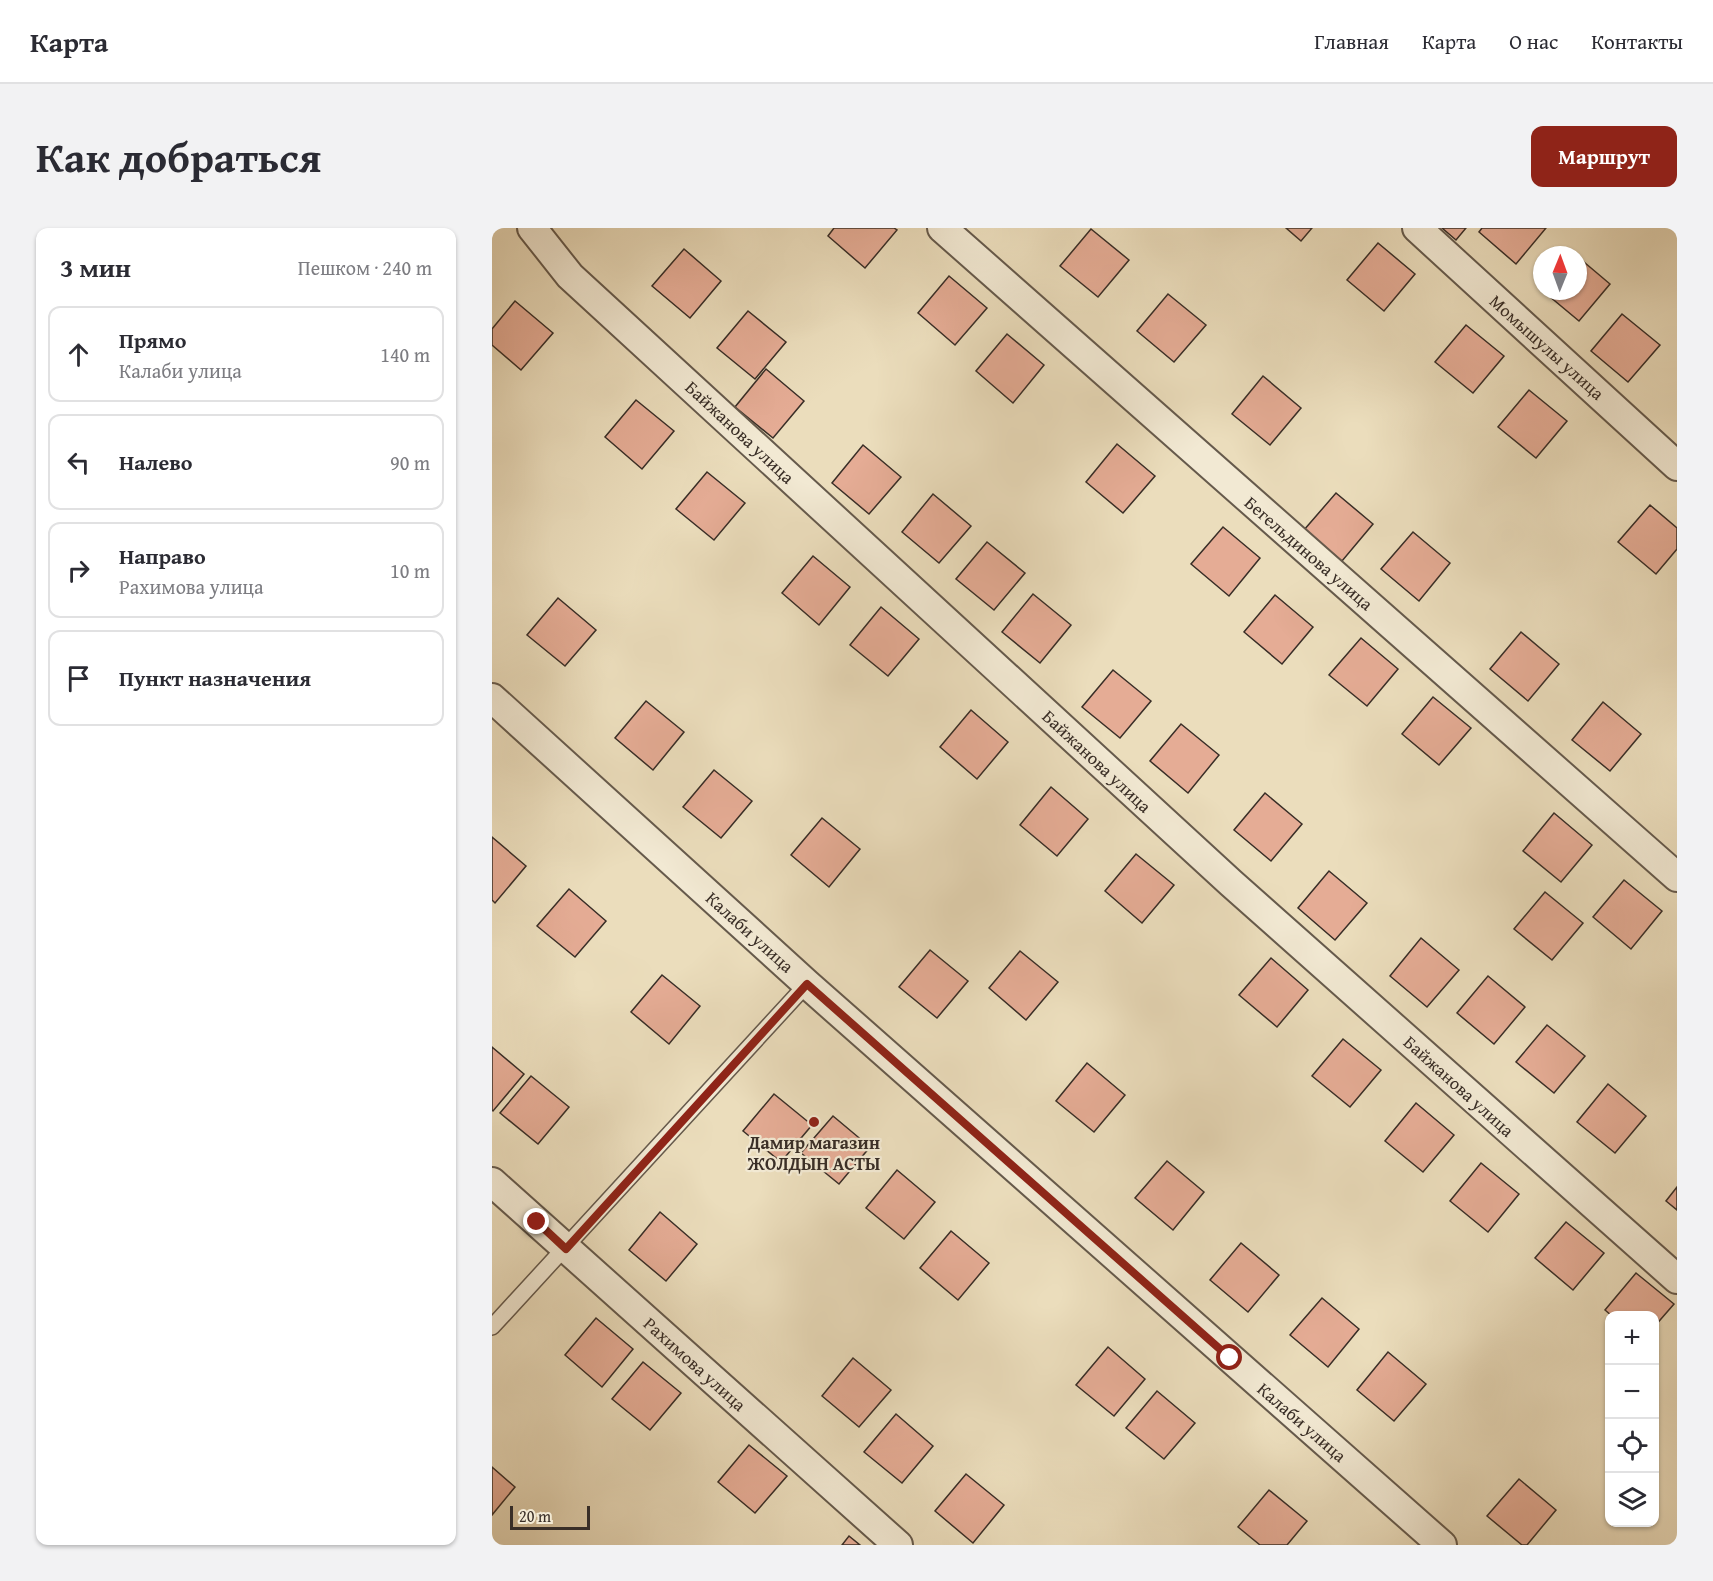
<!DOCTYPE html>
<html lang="ru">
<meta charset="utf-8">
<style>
:root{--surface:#fff;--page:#f2f2f3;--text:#2b2b33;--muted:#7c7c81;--line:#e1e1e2;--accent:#8f2418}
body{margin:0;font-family:"Gentium Book Plus",serif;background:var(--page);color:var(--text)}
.controls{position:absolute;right:18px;bottom:18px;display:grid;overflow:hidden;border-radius:12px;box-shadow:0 2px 4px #0004}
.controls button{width:54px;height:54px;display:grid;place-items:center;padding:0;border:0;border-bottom:2px solid var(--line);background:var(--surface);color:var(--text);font:30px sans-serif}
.compass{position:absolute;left:1041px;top:18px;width:54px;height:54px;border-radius:50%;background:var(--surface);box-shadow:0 2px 4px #0004;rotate:1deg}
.scale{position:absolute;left:18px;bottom:15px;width:80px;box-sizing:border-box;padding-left:6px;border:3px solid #392e27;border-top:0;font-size:16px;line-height:21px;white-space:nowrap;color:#392e27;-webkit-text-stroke:4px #f2e9d3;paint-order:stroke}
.stop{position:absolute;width:18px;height:18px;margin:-14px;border:4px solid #8f2418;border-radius:50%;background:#fff}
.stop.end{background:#8f2418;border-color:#fff;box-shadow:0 2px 6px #0008}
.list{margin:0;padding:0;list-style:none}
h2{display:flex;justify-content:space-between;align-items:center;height:78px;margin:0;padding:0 24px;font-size:26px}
h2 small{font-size:20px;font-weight:400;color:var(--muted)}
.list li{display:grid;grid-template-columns:39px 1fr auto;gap:18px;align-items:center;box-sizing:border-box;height:96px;margin:0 12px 12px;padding:0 12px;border:2px solid var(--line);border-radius:12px}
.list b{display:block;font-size:22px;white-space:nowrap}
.list p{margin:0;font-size:20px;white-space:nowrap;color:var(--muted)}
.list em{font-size:20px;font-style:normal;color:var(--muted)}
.icon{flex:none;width:33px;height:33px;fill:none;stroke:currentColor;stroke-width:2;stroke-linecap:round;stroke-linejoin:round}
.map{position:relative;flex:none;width:1185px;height:1317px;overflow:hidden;border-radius:12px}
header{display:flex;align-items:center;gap:36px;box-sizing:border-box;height:84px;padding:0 30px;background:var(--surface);border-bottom:2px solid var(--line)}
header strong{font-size:28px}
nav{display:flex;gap:33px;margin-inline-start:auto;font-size:21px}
.intro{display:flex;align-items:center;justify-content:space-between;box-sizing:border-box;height:144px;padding:0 36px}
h1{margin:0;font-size:42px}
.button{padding:15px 27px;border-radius:12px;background:var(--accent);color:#fff;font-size:21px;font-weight:700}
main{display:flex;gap:36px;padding:0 36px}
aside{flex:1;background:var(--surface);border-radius:12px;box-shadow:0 2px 4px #0004}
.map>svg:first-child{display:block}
.building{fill:#e5ac95;stroke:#392e27;stroke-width:1.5}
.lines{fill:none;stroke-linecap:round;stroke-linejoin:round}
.service-casing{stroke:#665a4c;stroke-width:18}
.minor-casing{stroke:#665a4c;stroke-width:32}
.service{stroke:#f2e9d3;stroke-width:15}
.minor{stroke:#f2e9d3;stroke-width:28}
.route{stroke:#8f2418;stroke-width:8}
.poi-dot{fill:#8f2418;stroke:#f2e9d3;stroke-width:2}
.labels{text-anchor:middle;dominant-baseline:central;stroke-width:4.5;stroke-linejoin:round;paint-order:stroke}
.street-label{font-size:18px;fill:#392e27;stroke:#f2e9d3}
.poi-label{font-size:18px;font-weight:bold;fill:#392e27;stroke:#f2e9d3}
</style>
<header>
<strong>Карта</strong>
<nav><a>Главная</a><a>Карта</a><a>О нас</a><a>Контакты</a></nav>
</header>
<div class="intro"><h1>Как добраться</h1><a class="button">Маршрут</a></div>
<main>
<aside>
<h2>3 мин<small>Пешком · 240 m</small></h2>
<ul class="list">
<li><svg class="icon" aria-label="ahead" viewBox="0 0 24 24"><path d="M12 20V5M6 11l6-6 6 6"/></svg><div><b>Прямо</b><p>Калаби улица</p></div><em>140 m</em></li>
<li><svg class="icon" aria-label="left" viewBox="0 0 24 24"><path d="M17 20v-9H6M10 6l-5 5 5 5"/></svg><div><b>Налево</b></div><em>90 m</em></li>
<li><svg class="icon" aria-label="right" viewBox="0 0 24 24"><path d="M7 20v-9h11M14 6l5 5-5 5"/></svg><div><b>Направо</b><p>Рахимова улица</p></div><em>10 m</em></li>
<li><svg class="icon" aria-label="arrive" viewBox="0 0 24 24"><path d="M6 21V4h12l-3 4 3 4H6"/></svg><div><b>Пункт назначения</b></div></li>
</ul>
</aside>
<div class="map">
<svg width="1185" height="1317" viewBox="0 0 1185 1317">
<rect width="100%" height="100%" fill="#ebddbc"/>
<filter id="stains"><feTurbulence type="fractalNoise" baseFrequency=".00333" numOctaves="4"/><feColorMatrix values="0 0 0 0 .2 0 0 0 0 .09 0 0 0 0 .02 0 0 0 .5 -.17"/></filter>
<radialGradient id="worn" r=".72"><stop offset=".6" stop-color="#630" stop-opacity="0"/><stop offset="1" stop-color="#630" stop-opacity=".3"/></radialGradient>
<g class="building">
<polygon points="342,0 402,0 405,2 373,40 336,8"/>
<polygon points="794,0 820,0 809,13"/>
<polygon points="950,0 974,0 964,12"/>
<polygon points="990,0 1054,0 1024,36 987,4"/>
<polygon points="599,1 637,32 606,69 568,38"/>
<polygon points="886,15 923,46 892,83 855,52"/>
<polygon points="192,21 229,53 198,90 160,58"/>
<polygon points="1086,29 1118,56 1087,93 1051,63 1086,63"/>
<polygon points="457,48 495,80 463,117 426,85"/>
<polygon points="676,66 714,97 682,134 645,103"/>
<polygon points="23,73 61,105 29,142 0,117 0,101"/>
<polygon points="256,83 294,114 263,151 225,120"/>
<polygon points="1130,86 1168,117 1136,154 1099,123"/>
<polygon points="974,97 1012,128 981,165 943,134"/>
<polygon points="515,106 552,137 521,175 484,143"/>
<polygon points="274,141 312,173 281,210 243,179"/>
<polygon points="771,148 809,180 778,217 740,186"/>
<polygon points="1037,162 1075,193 1044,230 1006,199"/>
<polygon points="144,172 182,203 150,241 113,209"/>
<polygon points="625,216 663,248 631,285 594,254"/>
<polygon points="371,217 409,249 377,286 340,255"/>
<polygon points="215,244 253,275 222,312 184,281"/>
<polygon points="844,265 881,296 850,333 812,302"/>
<polygon points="441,266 479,298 447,335 410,304"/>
<polygon points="1158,277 1185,300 1185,321 1164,346 1126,314"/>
<polygon points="731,299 768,330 737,368 699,336"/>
<polygon points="921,304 958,335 927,373 889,341"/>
<polygon points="495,314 533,345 502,382 464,351"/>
<polygon points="321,328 358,359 327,397 290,365"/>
<polygon points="541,366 579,397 548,435 510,404"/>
<polygon points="783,367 821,399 790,436 752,404"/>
<polygon points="66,370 104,402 73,438 35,407"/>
<polygon points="389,379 427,411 396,448 358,417"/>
<polygon points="1029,404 1067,436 1036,473 998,441"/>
<polygon points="869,410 906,441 875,478 837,447"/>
<polygon points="621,442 659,473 628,510 590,479"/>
<polygon points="941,469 979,500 947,537 910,506"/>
<polygon points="154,473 192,504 161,542 123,510"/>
<polygon points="1111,474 1149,506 1118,543 1080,512"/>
<polygon points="479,482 516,514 485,551 448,519"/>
<polygon points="689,496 727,527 696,565 658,533"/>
<polygon points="222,542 260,573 229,610 191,579"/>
<polygon points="559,559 596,591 565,628 528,597"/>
<polygon points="773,565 810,596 779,633 742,602"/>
<polygon points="1062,585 1100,617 1069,654 1031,623"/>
<polygon points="330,590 368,621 337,659 299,627"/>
<polygon points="0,609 34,638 3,675 0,672"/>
<polygon points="644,626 682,657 650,695 613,663"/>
<polygon points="837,643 875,675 843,712 806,680"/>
<polygon points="1132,652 1170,683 1139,721 1101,689"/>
<polygon points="77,661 114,693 83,729 45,698"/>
<polygon points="1053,664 1091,695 1060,732 1022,701"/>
<polygon points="929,710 967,742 935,779 898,748"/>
<polygon points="438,722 476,753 445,790 407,759"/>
<polygon points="528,723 566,754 534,792 497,760"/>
<polygon points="779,730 816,762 785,799 747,767"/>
<polygon points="170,747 208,778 177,816 139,784"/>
<polygon points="996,748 1033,779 1002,816 965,785"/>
<polygon points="1055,797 1093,828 1062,865 1024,834"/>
<polygon points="851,811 889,842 858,879 820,848"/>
<polygon points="0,819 32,846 1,883 0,882"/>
<polygon points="595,835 633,867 602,904 564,873"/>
<polygon points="39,848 77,879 46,916 8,885"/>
<polygon points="1116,856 1154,888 1123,925 1085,894"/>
<polygon points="282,866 320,897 289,934 251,903"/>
<polygon points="924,875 962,907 931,944 893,913"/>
<polygon points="341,888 378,919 347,956 309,925"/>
<polygon points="675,933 712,964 681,1002 643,970"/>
<polygon points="989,935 1027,966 996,1004 958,973"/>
<polygon points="405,942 443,974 412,1011 374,980"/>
<polygon points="1185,959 1185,982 1174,973"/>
<polygon points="168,984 205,1016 174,1053 137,1022"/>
<polygon points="1074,994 1112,1025 1081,1062 1043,1030"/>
<polygon points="459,1003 497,1035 466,1072 428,1040"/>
<polygon points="749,1015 787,1047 756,1084 718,1052"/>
<polygon points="1144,1045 1182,1076 1162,1099 1162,1088 1120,1088 1113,1082"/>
<polygon points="830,1070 867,1101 836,1139 798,1107"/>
<polygon points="104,1090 141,1121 110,1159 73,1127"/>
<polygon points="616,1119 653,1151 622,1188 584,1157"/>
<polygon points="896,1124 934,1156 902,1193 865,1162"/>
<polygon points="361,1130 399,1162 367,1199 330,1168"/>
<polygon points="151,1134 189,1165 158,1202 120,1171"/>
<polygon points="665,1163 703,1195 672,1231 634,1200"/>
<polygon points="404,1186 441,1218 410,1255 372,1224"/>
<polygon points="257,1217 295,1248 263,1285 226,1254"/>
<polygon points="0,1239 23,1259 0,1287"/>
<polygon points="474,1246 512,1277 481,1315 443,1283"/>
<polygon points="1027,1251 1064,1282 1035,1317 1030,1317 995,1288"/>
<polygon points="777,1262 815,1293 795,1317 768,1317 746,1299"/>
<polygon points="357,1308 368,1317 350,1317"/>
</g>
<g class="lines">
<defs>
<polyline id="service" points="0,1099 315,756"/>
<g id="minor">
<polyline points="40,0 78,48 739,655 1185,1051"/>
<polyline points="450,0 1185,649"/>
<polyline points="925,0 1185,238"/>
<polyline points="0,470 315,756 950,1317"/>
<polyline points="0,954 406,1317"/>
</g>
</defs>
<use href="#service" class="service-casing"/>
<use href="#minor" class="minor-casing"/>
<use href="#service" class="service"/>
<use href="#minor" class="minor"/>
</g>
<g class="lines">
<polyline class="route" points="45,994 74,1021 315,756 738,1130"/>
</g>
<circle class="poi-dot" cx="322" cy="894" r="6"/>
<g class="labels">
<g class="street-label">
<text transform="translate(1055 119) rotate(42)">Момышулы улица</text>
<text transform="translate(248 204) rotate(43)">Байжанова улица</text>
<text transform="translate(817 325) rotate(41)">Бегельдинова улица</text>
<text transform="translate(605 533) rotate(43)">Байжанова улица</text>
<text transform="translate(258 704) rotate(42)">Калаби улица</text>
<text transform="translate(967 858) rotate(42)">Байжанова улица</text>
<text transform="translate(203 1136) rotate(42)">Рахимова улица</text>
<text transform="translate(810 1194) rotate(41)">Калаби улица</text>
</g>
<g class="poi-label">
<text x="322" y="914">Дамир магазин<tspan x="322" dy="21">ЖОЛДЫН АСТЫ</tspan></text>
</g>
</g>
<rect width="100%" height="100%" filter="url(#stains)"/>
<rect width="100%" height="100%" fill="url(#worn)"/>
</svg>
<div class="controls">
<button>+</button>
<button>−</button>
<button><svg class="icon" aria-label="locate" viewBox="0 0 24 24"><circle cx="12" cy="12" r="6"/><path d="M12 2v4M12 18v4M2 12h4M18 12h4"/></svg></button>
<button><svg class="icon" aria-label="layers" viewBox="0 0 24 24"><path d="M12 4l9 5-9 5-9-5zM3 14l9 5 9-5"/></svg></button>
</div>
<svg class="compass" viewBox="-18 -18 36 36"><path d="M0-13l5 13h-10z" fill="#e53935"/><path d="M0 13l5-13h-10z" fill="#7c7c81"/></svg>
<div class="scale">20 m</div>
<div class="stop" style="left:738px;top:1130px"></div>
<div class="stop end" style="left:45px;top:994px"></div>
</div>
</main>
